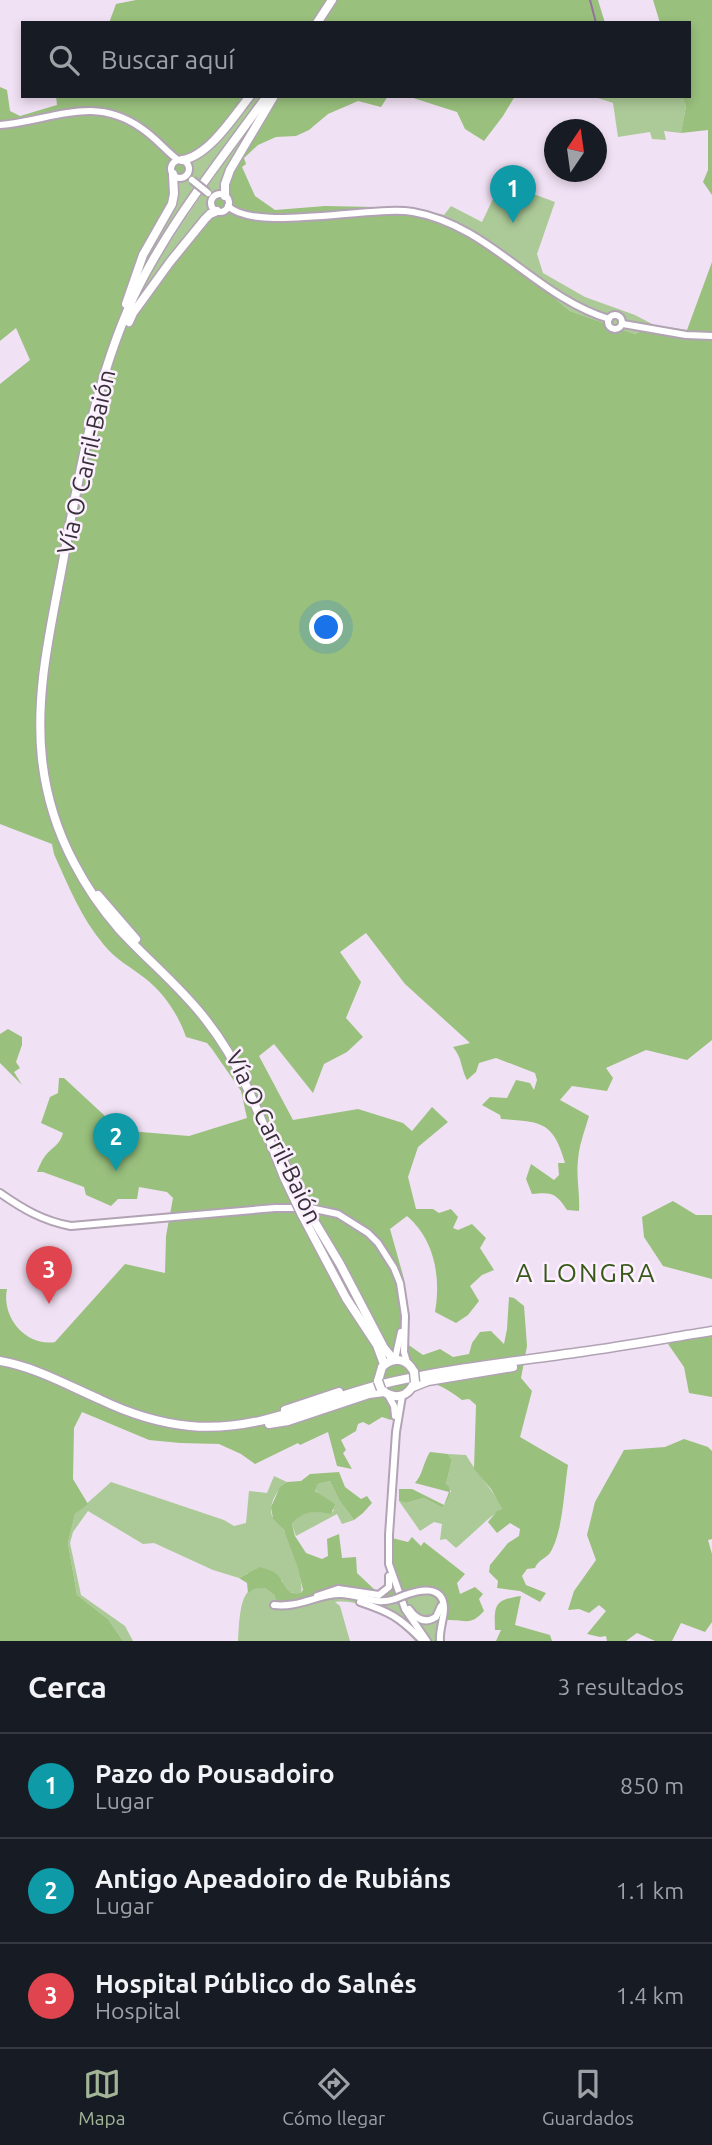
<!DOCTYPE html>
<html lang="es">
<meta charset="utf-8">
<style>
:root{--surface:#171b24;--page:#20242c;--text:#f1f3f6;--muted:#9ea1a6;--line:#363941;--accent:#a3b597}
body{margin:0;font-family:Ubuntu,sans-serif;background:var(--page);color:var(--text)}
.compass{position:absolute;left:544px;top:119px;width:63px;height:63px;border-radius:50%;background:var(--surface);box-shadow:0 4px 10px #0003;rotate:13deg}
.you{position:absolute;left:327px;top:628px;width:24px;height:24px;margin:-18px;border:5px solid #fff;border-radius:50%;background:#1a73e8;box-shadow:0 0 0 10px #1a73e833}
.badge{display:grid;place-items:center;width:46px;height:46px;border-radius:50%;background:var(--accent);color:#fff;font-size:23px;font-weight:700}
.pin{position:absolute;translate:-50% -58px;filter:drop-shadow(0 2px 4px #0008)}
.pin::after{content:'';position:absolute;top:37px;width:24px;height:21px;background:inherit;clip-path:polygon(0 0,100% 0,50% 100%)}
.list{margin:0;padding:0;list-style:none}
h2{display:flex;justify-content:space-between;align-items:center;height:91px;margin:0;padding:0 28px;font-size:30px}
h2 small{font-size:23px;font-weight:400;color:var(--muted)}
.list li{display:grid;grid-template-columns:46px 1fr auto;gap:21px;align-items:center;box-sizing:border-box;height:105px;padding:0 28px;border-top:2px solid var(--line)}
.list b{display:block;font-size:26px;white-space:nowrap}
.list p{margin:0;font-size:23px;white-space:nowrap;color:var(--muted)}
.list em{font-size:23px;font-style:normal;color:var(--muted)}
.icon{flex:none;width:38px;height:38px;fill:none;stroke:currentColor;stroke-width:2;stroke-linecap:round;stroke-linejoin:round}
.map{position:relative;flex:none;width:712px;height:1641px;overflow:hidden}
.search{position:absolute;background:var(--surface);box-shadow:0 4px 10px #0003;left:21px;right:21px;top:21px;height:77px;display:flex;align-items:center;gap:18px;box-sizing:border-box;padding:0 24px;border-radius:0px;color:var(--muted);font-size:26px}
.sheet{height:406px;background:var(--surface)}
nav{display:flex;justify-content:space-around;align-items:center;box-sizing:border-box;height:98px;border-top:2px solid var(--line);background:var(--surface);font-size:19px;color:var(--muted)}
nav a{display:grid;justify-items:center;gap:4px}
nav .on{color:var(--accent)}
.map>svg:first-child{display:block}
.green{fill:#acca97}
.forest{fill:#99c07d;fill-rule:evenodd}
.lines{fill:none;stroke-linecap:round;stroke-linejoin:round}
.stream{stroke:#95719d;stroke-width:2}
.major-casing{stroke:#b1a3b4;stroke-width:10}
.highway-casing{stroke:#b1a3b4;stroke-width:11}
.major{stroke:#fff;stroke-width:6}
.highway{stroke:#fff;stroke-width:8}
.major-bridge-casing{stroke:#b1a3b4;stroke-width:10;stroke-linecap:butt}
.highway-bridge-casing{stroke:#b1a3b4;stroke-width:11;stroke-linecap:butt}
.major-bridge{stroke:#fff;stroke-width:6}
.highway-bridge{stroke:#fff;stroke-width:8}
.labels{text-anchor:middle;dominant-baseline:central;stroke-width:5;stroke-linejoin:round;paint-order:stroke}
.street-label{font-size:24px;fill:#363037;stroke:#fcefff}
.neighbourhood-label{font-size:26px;letter-spacing:2px;fill:#375918;stroke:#fcefff}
</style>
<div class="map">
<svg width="712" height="1641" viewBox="0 0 712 1641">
<rect width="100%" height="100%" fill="#f1e1f4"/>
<g class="green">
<polygon points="251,96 263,96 201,183 193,176 192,168 188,161"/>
<path d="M270 96 221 191C215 191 212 192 206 188Z"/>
<polygon points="592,96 684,96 686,106 681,133 664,131 666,140 652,139 650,132 618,137 613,103"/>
<polygon points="177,180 188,181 198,188 138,282 138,272"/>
<polygon points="501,182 555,202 537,254 543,273 585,297 635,315 654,325 635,334 570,311 513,264 444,215 451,206 482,222"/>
<polygon points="203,192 209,199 210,210 134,305 156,264"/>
<path d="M448 1454 466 1455C477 1474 493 1489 502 1509 494 1512 466 1540 456 1548L446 1539 440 1540 442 1524 434 1522 420 1531 399 1501 406 1503 424 1498 443 1508 451 1491 446 1484 452 1460Z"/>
<path d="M274 1476 287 1482C278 1488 268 1504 272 1516 274 1521 279 1524 283 1529 292 1541 304 1579 301 1594L288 1592 284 1588 282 1580 248 1573 239 1578 213 1570 154 1543 143 1544 88 1511 73 1532 70 1543 81 1595 125 1626 133 1641H123L108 1619 77 1595 68 1543 75 1514 111 1482 224 1520 234 1526 246 1523 249 1491 267 1493Z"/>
<path d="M330 1481 339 1500 354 1520 342 1524 337 1514 296 1536 292 1524C302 1511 316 1510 331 1513L334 1510 315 1490 318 1484Z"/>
<path d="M419 1587C457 1590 445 1614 444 1641H415C397 1620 363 1598 335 1602L340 1606 350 1641H238C239 1628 239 1603 247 1593 251 1588 259 1588 265 1588L274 1595 277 1604 333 1592 390 1598Z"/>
</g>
<g class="forest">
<polygon points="136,0 598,0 605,23 109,23 116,4"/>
<polygon points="653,0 712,0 712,195 703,182 708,170 708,130 681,133 686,106 683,96 689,96 689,23 660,23"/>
<path d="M0 87 7 90 10 111 20 116 57 105 56 96H251L189 161 192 168 193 176 201 183 270 96 206 187 214 192 221 191 273 96H388L381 107 358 101 328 114 309 130 296 136 276 137 258 145 244 158 246 164 242 167 255 196 275 210 325 206 374 207 413 208 444 215 513 264 570 311 635 334 654 325 687 330 712 262V1040L687 1060 646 1050 606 1068 613 1078 607 1091 572 1086 560 1100 589 1116C585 1130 579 1145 578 1160 576 1177 580 1193 579 1211L567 1210C556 1193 552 1192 532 1194L526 1179 531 1164 554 1180 559 1175 558 1163H565C553 1120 540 1122 501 1119L500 1115 482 1105 490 1097 507 1098 516 1080 530 1083 534 1090 537 1080 535 1073 496 1058 479 1063 476 1072 467 1080C460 1066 463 1060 453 1047L470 1043 405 984 366 933 340 952 361 982 346 1018 363 1037 347 1052 324 1064 313 1093 274 1044 259 1056 293 1120 358 1109 403 1123 412 1131 432 1107 448 1122 418 1147 408 1177 416 1209H433L439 1213 451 1209 458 1217 453 1228 458 1230 472 1224 486 1238 480 1248 494 1270 482 1275 470 1286 479 1301 468 1315 456 1323 435 1312C441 1278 435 1240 407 1216L390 1229 404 1279 400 1339 423 1355 440 1349 453 1357 469 1354 472 1343 480 1332 491 1331 504 1344 507 1329 509 1297 514 1298 524 1306 527 1346 521 1378 532 1391 520 1437 568 1465C564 1490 563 1532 550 1553 545 1559 538 1560 535 1568L527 1569 522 1576 526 1585 546 1593 540 1602 520 1591 497 1588 498 1581 489 1572 490 1565 508 1543 519 1536 520 1529 510 1523 497 1533 488 1522 497 1511 502 1509 491 1489 474 1469 476 1405 469 1399 462 1400C431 1377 428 1380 396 1399L397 1412 391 1420 382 1417 369 1425 363 1422 358 1424 356 1431 341 1440 346 1450 343 1453 352 1469 337 1466 328 1432 300 1445 298 1443 255 1464 241 1454 219 1444 180 1443 149 1440 82 1412 74 1428 73 1479 88 1504 75 1514 68 1543 77 1595 108 1619 123 1641H0V1289H7C1 1317 26 1347 55 1342L125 1264 165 1273 166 1236 173 1198 167 1192 139 1187 137 1199H118L111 1206 86 1195 84 1187 43 1172H37C39 1167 42 1160 45 1156 52 1147 60 1145 63 1133L41 1123 50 1097 58 1093 59 1078H64L105 1116 116 1122 117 1130 189 1136 247 1118 241 1091 212 1049 207 1043 186 1037C179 1016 164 993 146 979 132 968 115 959 104 945 81 918 68 885 54 854L52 844 0 824V384L30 360 16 328 0 341ZM177 180 188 181 197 188 138 281 146 254 177 193ZM202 193 209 199 210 210 135 306 156 264Z"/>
<polygon points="407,96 515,96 503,116 484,141 465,129 457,112"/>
<polygon points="8,1029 22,1037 22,1045 16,1062 20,1068 14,1072 22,1085 0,1063 0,1034"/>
<polygon points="673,1201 696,1215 712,1215 712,1279 663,1266 644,1237 642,1217"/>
<polygon points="712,1331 712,1397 689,1393 684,1367 668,1344 690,1332"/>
<polygon points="684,1439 708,1447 712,1451 712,1539 708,1540 712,1554 712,1622 705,1632 681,1623 672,1641 655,1641 637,1633 626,1641 607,1641 606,1636 600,1637 587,1634 606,1611 599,1605 589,1613 579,1609 568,1610 574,1591 596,1560 587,1535 595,1502 624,1450 665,1447"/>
<path d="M430 1452 448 1454 452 1460 446 1484C455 1491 447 1499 443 1508L424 1498 406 1503 399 1501V1489H412L444 1505 449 1492 415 1483C423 1474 423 1463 430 1452Z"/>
<path d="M339 1472 345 1487 361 1499 367 1496 372 1503 363 1513 354 1520 339 1500 330 1481 318 1484 315 1491 335 1504 331 1514C316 1510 302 1511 292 1524L295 1536 306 1553 322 1559 328 1556 327 1539 339 1534 342 1558 356 1557 357 1573 376 1591 391 1582 392 1538 408 1542 412 1537 421 1546 424 1542 465 1574 457 1583 460 1594 475 1587 483 1594 479 1599 484 1611C470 1627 465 1619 447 1620L448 1606 442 1595 433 1588 419 1587 390 1598 322 1597 277 1604 274 1595 265 1588 254 1589 248 1593 247 1583 239 1578 260 1567C268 1570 276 1571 280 1578 287 1588 286 1595 301 1593L303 1590 298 1568 284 1530 273 1519 271 1507 280 1487 287 1482 301 1481 310 1474Z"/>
<path d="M521 1596 515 1625 550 1635 552 1641H496L501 1630H495C494 1604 495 1600 521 1596Z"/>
</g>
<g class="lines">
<polyline class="stream" points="590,0 596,23"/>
<defs>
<g id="major">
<path d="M0 125C52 121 92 94 141 128 155 137 165 150 178 160"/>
<circle cx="180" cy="169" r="9"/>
<circle cx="220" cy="203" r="9"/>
<path d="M228 206C255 233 370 205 413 212 489 225 536 297 609 319"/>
<circle cx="615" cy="322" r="7"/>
<polyline points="623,324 686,335 712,336"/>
<path d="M0 1193C23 1209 43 1221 71 1226L275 1208H310L338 1214 368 1233 378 1243 394 1268 400 1283 405 1316 404 1352 407 1362"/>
<polyline points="395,1359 401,1332"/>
<polyline points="388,1395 394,1406 395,1416"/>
<polyline points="402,1396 396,1432 389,1535 389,1564 405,1609 427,1641"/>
<path d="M405 1595C419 1590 443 1584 444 1608 444 1619 439 1630 440 1641"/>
<polyline points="317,1596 338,1589 379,1595 389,1587 389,1576"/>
<path d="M360 1602C390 1612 399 1617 421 1639"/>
<path d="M274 1605C299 1608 318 1594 340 1594 360 1594 375 1606 395 1599"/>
<path d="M409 1609C416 1619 425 1624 436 1617L441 1606"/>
</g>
<g id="highway">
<polyline points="317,23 332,0"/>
<path d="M267 96C220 161 167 226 133 298 94 384 79 475 62 567 50 631 35 694 42 759 46 795 57 831 74 863 86 886 101 908 118 928 147 960 180 986 206 1020 243 1067 262 1121 284 1177"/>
<path d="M182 160C209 156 234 116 250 96"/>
<polyline points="225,196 225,184 230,170 274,96"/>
<polyline points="126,304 143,255 172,204 174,194 173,174"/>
<polyline points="129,322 133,313 170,262 205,219 210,214 217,211"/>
<polyline points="98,895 136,939"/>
<polyline points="280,1153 290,1176"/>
<polyline points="310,1214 340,1264 384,1348 394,1360"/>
<polyline points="302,1215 346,1298 377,1345 384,1364"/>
<path d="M0 1361C35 1367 67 1385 99 1399 128 1413 158 1423 190 1426 262 1433 323 1397 391 1382 453 1368 518 1361 581 1352 625 1346 668 1338 712 1331"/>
<path d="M378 1381 382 1367C393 1356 407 1358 414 1372"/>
<polyline points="413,1387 428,1381 513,1367"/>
<path d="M383 1391C395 1400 408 1397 414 1383"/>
<polyline points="285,1410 339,1392"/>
<polyline points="269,1424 288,1421 369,1394 384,1392"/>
</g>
</defs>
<use href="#major" class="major-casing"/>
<use href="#highway" class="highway-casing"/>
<use href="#major" class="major"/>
<use href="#highway" class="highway"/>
<defs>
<g id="major-bridge">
<polyline points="192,180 208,193"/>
<polyline points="395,1599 405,1595"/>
</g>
<g id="highway-bridge">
<polyline points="290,1176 310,1214"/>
<polyline points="284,1177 302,1215"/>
<polyline points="414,1372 415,1382"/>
<polyline points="378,1381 381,1389"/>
</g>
</defs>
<use href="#major-bridge" class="major-bridge-casing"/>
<use href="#highway-bridge" class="highway-bridge-casing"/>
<use href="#major-bridge" class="major-bridge"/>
<use href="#highway-bridge" class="highway-bridge"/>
</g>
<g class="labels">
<g class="street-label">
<text transform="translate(86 462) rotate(-77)">Vía O Carril-Baión</text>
<text transform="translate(274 1137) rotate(64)">Vía O Carril-Baión</text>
</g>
<g class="neighbourhood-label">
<text x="586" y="1272">A LONGRA</text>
</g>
</g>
</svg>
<svg class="compass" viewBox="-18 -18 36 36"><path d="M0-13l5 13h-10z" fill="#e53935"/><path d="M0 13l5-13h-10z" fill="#9ea1a6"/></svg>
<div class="you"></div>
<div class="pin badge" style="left:513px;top:223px;background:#0f9aa8">1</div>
<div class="pin badge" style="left:116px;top:1171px;background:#0f9aa8">2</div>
<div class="pin badge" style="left:49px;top:1304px;background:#e0444e">3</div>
<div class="search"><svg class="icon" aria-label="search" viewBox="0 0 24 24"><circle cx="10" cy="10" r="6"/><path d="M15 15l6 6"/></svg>Buscar aquí</div>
</div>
<section class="sheet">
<h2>Cerca<small>3 resultados</small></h2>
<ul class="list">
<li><span class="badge" style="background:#0f9aa8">1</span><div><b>Pazo do Pousadoiro</b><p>Lugar</p></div><em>850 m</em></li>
<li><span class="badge" style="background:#0f9aa8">2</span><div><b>Antigo Apeadoiro de Rubiáns</b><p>Lugar</p></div><em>1.1 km</em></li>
<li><span class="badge" style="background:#e0444e">3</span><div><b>Hospital Público do Salnés</b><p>Hospital</p></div><em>1.4 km</em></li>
</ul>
</section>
<nav>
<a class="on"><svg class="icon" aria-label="map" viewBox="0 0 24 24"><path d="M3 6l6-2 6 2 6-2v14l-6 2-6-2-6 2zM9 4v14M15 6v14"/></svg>Mapa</a>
<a><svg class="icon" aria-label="directions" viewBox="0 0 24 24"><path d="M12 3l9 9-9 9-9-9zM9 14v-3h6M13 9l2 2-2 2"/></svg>Cómo llegar</a>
<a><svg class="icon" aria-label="saved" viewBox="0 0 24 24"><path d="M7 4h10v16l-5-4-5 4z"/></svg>Guardados</a>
</nav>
